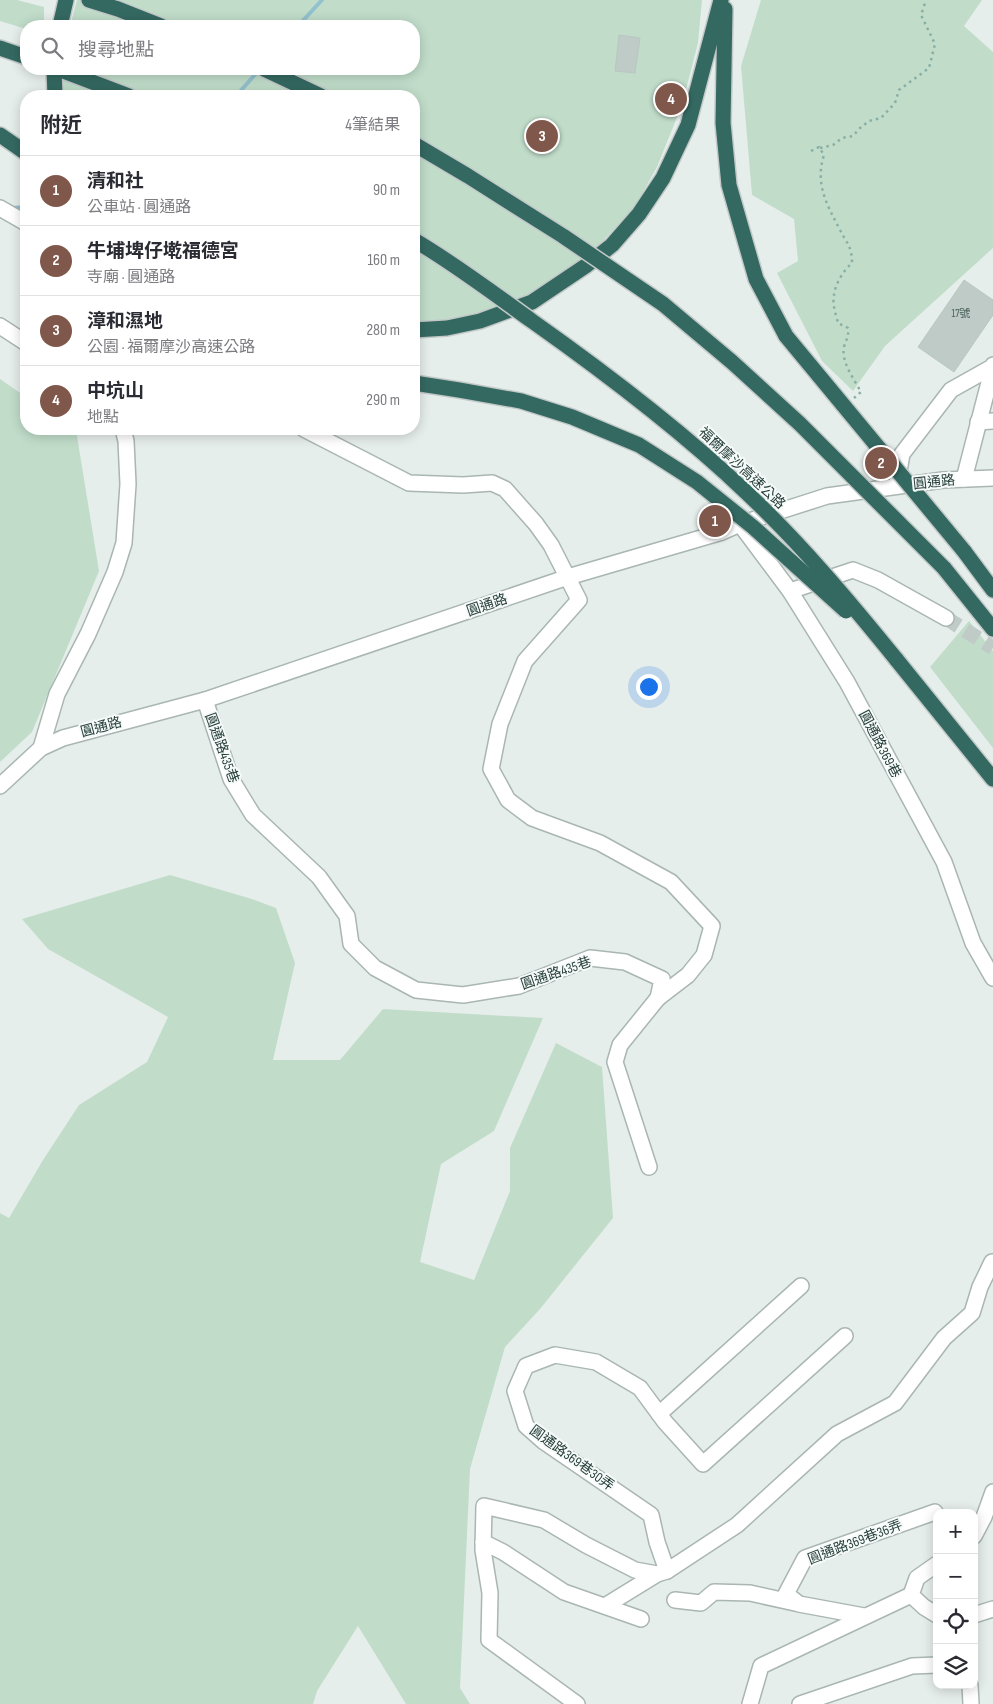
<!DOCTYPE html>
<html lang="zh-TW">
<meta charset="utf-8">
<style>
:root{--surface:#fff;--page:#f2f2f3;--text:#2b2b33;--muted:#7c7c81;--line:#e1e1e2;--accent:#80584b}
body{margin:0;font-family:"Sofia Sans Condensed","Noto Sans TC",sans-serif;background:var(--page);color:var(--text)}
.controls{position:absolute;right:15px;bottom:15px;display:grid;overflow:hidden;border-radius:10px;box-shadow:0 2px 12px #0003}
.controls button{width:45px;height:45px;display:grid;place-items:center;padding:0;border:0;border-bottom:1px solid var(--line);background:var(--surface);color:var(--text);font:25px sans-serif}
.you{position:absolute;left:648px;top:686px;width:18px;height:18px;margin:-12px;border:4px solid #fff;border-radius:50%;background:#1a73e8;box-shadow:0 0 0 8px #1a73e833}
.badge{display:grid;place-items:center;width:32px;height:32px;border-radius:50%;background:var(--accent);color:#fff;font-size:16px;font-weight:700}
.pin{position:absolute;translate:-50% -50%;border:2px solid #fff;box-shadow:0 1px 5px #0006}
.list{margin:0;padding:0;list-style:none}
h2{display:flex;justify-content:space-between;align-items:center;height:65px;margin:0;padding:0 20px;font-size:21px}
h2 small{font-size:16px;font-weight:400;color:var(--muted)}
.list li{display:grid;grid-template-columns:32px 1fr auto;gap:15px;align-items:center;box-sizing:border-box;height:70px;padding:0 20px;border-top:1px solid var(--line)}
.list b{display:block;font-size:19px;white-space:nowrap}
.list p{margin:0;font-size:16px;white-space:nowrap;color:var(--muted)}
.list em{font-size:16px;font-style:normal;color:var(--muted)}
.icon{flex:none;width:28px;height:28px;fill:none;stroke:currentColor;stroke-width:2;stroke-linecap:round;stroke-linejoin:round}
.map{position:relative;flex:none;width:993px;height:1704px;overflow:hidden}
.search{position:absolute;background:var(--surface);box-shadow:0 2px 12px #0003;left:20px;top:20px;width:400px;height:55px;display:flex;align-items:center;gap:12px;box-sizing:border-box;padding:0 18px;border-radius:20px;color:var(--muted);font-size:19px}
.panel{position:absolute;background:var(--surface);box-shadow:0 2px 12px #0003;left:20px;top:90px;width:400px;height:345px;border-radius:20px}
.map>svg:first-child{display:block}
.green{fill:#c1ddca}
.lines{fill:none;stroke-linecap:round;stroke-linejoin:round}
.stream{stroke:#93c1ce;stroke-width:4}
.building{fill:#becbc7;stroke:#b9c7c2}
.minor-tunnel{stroke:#c0cbc8;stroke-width:15;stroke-dasharray:15 8;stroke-linecap:butt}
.minor-casing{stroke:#a9b6b2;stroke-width:18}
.highway-casing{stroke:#c2c9c8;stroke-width:18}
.path{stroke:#89afa5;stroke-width:2.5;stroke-dasharray:2.5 4;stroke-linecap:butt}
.minor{stroke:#fff;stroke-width:15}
.highway{stroke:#346961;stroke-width:15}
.highway-bridge-casing{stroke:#c2c9c8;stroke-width:18;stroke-linecap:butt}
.highway-bridge{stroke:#346961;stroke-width:15}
.labels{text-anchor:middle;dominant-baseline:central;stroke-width:4;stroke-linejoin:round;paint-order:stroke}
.number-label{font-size:11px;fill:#4c625d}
.street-label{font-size:14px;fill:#263f3a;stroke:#f6faf9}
</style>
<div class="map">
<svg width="993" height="1704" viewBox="0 0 993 1704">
<rect width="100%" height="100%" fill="#e6eeeb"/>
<g class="green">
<polygon points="0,0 17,0 44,7 44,26 26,26 26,29 0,21"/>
<polygon points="77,0 702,0 698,43 682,105 657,167 635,206 600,244 565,271 536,292 502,307 465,318 414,324 414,96 63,96 64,69 414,69 414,26 70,26"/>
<polygon points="761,0 982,0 964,26 993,52 993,248 885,346 853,391 822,361 777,273 798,261 794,219 752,195 741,66"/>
<polygon points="0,379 26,397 26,429 74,429 76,430 99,571 32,732 0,762"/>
<polygon points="969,621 993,651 993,748 930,667"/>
<polygon points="170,875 252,899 276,908 295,963 273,1060 340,1060 383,1009 543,1018 494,1131 441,1164 420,1262 474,1280 510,1191 510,1148 556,1043 602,1067 613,1218 540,1309 505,1347 470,1469 460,1688 470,1704 406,1704 358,1626 317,1691 313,1704 0,1704 0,1213 9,1218 43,1160 79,1105 147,1062 168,1017 48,949 22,919"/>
</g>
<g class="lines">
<g class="stream">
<polyline points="298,26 322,0"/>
<polyline points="236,96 260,69"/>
<polyline points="12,208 26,207"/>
</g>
</g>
<g class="building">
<polygon points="619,35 640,38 635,73 615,71"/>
<polygon points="964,280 993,300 993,315 954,372 918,347"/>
</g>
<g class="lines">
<polyline class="minor-tunnel" points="946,618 993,648"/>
<defs>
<g id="minor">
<polyline points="0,208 26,223"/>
<polyline points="0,326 26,343"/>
<polyline points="978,422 993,421"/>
<polyline points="964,479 993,367"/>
<polyline points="897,483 902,454 951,390 992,367 993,365"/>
<polyline points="740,524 790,591 847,682 944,862 973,943 993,978"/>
<polyline points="790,591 853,570 878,580 946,618"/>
<polyline points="205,700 231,779 253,815 319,877 347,916 351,944 375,968 416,990 463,995 519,986 590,958 625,962 662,979 658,998 688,975 704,955 712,926 671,882 600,843 532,818 508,800 491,769 500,724 525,661 579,600 551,545 536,524 505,489 492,483 463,485 409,483 304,429"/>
<polyline points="41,748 57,694 88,634 115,572 124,543 128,484 126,441 123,429"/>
<polyline points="0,786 41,748 63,738 205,700 568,577 722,532 740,524 827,496 943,480 993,478"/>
<polyline points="649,1167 615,1062 620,1045 658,998"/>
<polyline points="659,1414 801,1286"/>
<polyline points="974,1536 984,1517 993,1492"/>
<polyline points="483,1542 503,1552 564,1592 641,1619"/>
<polyline points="937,1564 917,1578 911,1595 924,1607 937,1615"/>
<polyline points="667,1571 657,1542 651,1515 543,1441 526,1426 515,1391 526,1366 555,1355 596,1362 640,1388 665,1422 703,1464 845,1336"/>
<polyline points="675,1600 701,1603 714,1592 750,1593 795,1603"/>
<polyline points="605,1606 657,1574"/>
<polyline points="974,1615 993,1609"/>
<polyline points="864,1616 799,1604 786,1594 805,1558 935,1512"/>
<polyline points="970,1685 971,1704"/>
<polyline points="577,1704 489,1640 490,1593 483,1550 484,1506 544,1520 586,1545 635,1570 657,1574 667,1571 737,1525 837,1434 895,1403 944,1338 972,1313 980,1287 992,1262"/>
<polyline points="750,1704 761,1666 911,1595"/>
<polyline points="800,1704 912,1666 937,1665"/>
</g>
<g id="highway">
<polyline points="89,0 118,9 161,26"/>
<polyline points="725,9 723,123 729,185 756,279 786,336"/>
<polyline points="60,26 66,0"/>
<polyline points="0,48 26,57"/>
<polyline points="54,69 55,96"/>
<polyline points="58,69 129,96"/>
<polyline points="264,69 321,96"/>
<polyline points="0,135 26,153"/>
<polyline points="414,330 447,328 480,321 532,302 587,265 612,245 639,214 663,178 688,125 721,0"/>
<polyline points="964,551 993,590"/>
<polyline points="944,568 993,629"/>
<polyline points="896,659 993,779"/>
</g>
</defs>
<use href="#minor" class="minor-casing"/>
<use href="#highway" class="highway-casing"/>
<g class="path">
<polyline points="820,148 833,145 842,138 853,136 860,128 869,121 881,118 895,103 899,90 929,68 935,44 921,15 926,0"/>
<path d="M811 151 819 147 824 155C815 183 826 203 839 228 846 243 852 245 852 263 844 270 835 284 834 295 832 304 836 315 838 323L848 328C849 338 846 339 844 347 841 362 854 379 861 392L854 398"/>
</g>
<use href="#minor" class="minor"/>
<use href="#highway" class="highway"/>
<defs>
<g id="highway-bridge">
<polyline points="414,144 468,176 563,236 663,304 732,362 800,424 944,568"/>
<path d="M414 240C455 264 493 293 532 321 607 374 681 430 747 493 801 544 849 601 896 659"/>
<polyline points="786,336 964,551"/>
<polyline points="414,383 459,390 521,401 572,417 639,445 697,482 753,527 846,611"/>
</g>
</defs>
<use href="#highway-bridge" class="highway-bridge-casing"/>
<use href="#highway-bridge" class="highway-bridge"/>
</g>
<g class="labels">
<g class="number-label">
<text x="961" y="313">17號</text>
</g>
<g class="street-label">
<text transform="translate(742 468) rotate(43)">福爾摩沙高速公路</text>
<text transform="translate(934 482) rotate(-6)">圓通路</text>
<text transform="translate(487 605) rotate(-19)">圓通路</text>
<text transform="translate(101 727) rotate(-15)">圓通路</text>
<text transform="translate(880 744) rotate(62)">圓通路369巷</text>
<text transform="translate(222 748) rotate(70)">圓通路435巷</text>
<text transform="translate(556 973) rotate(-19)">圓通路435巷</text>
<text transform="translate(572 1458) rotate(36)">圓通路369巷30弄</text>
<text transform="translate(855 1542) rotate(-21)">圓通路369巷36弄</text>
</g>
</g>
</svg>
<div class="controls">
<button>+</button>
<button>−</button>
<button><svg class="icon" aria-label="locate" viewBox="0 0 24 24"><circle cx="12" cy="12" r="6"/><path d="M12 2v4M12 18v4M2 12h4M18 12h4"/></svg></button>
<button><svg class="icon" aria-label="layers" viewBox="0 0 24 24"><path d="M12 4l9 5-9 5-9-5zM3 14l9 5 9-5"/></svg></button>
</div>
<div class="you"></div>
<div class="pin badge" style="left:715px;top:521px">1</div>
<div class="pin badge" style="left:881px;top:463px">2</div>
<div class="pin badge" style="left:542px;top:136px">3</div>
<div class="pin badge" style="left:671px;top:99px">4</div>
<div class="search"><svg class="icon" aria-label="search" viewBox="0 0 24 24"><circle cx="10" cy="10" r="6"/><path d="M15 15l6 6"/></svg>搜尋地點</div>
<section class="panel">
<h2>附近<small>4筆結果</small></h2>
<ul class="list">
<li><span class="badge">1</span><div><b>清和社</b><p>公車站 · 圓通路</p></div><em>90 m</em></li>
<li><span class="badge">2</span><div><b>牛埔埤仔墘福德宮</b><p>寺廟 · 圓通路</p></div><em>160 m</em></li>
<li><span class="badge">3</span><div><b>漳和濕地</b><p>公園 · 福爾摩沙高速公路</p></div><em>280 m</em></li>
<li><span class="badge">4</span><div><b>中坑山</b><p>地點</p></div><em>290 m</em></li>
</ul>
</section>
</div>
